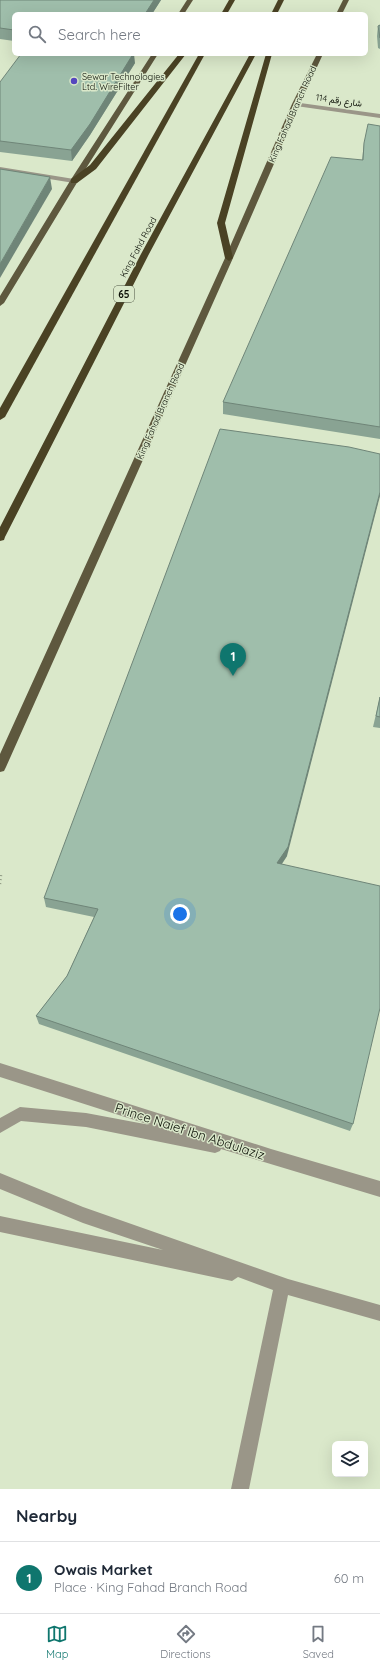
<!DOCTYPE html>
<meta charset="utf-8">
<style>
:root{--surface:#fff;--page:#f6f6f7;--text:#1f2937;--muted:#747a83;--line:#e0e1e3;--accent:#0f766e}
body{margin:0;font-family:Quicksand,Vazirmatn,sans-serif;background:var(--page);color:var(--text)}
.controls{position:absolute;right:12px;bottom:12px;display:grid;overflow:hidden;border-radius:6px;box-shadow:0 4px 16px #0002}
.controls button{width:36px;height:36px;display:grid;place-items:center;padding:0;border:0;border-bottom:1px solid var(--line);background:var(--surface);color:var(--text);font:20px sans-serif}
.you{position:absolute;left:180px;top:914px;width:14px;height:14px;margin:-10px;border:3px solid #fff;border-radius:50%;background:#1a73e8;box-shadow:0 0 0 6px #1a73e833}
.badge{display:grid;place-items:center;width:26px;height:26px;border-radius:50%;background:var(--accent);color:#fff;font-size:13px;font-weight:700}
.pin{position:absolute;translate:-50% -33px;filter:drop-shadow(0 1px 2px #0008)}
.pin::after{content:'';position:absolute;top:21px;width:14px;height:12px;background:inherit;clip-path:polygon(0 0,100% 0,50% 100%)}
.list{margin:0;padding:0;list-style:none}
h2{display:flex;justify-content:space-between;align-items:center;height:52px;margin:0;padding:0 16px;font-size:17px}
h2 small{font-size:13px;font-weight:400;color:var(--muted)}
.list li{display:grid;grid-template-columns:26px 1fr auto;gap:12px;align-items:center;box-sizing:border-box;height:72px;padding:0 16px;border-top:1px solid var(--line)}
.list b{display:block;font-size:15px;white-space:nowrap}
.list p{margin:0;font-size:13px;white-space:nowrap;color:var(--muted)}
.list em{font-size:13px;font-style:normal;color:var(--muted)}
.icon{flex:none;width:22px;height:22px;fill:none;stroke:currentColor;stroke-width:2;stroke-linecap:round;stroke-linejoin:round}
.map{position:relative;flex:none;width:380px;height:1489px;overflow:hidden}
.search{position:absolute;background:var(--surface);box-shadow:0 4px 16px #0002;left:12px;right:12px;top:12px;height:44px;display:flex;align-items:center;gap:10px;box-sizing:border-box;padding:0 14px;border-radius:6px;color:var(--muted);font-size:15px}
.sheet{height:124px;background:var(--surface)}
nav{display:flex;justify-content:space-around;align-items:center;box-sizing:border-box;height:56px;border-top:1px solid var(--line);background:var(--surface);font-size:11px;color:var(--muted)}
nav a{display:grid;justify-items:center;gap:2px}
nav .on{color:var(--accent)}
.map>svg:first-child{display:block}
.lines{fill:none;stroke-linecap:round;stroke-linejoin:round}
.path{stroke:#8f9983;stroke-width:2.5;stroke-dasharray:1 3;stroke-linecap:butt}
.minor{fill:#9a9688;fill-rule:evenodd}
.major{fill:#5e583e;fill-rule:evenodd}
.highway{fill:#4a4224;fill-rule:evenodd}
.wall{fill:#89a393}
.shaded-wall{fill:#6f8578}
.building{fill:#9fbeab;stroke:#6f8578}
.poi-dot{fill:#5546be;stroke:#dae8ca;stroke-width:1.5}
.labels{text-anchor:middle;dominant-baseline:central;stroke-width:3;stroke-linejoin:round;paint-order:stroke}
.far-poi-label{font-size:9px;fill:#090d04;stroke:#dae8ca;text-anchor:start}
.far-street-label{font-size:9px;fill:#090d04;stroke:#dae8ca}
.shield{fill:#dae8ca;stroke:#484f3f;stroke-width:1}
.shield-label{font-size:10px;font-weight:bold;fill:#090d04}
.near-street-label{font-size:13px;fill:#090d04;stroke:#dae8ca}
</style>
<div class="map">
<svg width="380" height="1489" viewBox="0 0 380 1489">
<rect width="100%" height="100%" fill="#dae8ca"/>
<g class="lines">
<polyline class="path" points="0,884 1,875"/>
<g class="minor">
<polygon points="293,102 380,114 380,118 296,106 293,106"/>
<polygon points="0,167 74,179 78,181 74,183 0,171"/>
<polygon points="0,1063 271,1149 380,1181 380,1197 221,1149 220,1151 215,1153 86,1127 21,1121 0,1133 0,1118 20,1107 86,1113 150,1125 0,1077"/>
<polygon points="0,1173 83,1207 288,1279 380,1305 380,1321 288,1295 249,1489 231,1489 273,1290 238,1277 232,1281 0,1232 0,1216 163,1250 83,1223 0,1189"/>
</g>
<g class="major">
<polygon points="187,0 193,0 184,14 178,14"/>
<polygon points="343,0 349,0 342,14 336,14"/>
<polygon points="152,54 158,54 78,181 4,303 0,306 0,296 70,181"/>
<polygon points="317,54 323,54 300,104 233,258 6,767 4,771 0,772 0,754 225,258 292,104"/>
</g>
<g class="highway">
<polygon points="229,0 235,0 227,14 221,14"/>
<polygon points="278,0 284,0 277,14 271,14"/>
<polygon points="179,54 186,54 96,169 77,183 71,183 71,179 90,165"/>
<polygon points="199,54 205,54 5,417 0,420 0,408"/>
<polygon points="250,54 256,54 149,254 5,537 4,540 0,541 0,527 141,254"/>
<polygon points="266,54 272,54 225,223 233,258 229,261 225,258 217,223"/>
</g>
</g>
<g class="wall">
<polygon points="0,0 161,0 152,14 14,14 14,41 0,39"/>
<polygon points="380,25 380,49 378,48 377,36 378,26"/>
<polygon points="135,63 90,135 72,161 0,152 0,82"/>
<polygon points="380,126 380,439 223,414 223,402 362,160 364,143"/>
<polygon points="380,697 380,728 373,727"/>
<polygon points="287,856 282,864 353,1124 350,1131 39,1024 36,1016 67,976 94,917 46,907 44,898"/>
</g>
<g class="shaded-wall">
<polygon points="154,0 161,0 152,14 145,14"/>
<polygon points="133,54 134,54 135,63 90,135 72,161 71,150"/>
<polygon points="50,177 52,189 0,278 0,264"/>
<polygon points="380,492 380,496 287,856 276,872 277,863"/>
</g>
<g class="building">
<polygon points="0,0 154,0 145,14 14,14 14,30 0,28"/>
<polygon points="380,25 380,38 378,26"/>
<polygon points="21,54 133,54 90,124 71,150 0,141 0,82"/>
<polygon points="368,124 380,126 380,427 223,402 331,157 363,160 364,143"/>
<polygon points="0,169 50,177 0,264"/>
<polygon points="220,429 349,447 380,454 380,492 288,847 277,863 380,886 380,1008 353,1124 36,1016 67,976 98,909 44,898"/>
<polygon points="380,697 380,717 376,716"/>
</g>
<circle class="poi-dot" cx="74" cy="81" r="4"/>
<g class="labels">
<g class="far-poi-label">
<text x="82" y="76">Sewar Technologies<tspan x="82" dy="10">Ltd. WireFilter</tspan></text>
</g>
<g class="far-street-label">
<text transform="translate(339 100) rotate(8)">شارع رقم 114</text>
<text transform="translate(292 114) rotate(-66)">King Fahad Branch Road</text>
<text transform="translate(138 247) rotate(-62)">King Fahd Road</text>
<text transform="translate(160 411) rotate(-66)">King Fahad Branch Road</text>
</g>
<rect class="shield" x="114" y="286" width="20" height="16" rx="3"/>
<g class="shield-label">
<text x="124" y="294">65</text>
</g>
<g class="near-street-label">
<text transform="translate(190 1131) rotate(18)">Prince Naief Ibn Abdulaziz</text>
</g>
</g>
</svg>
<div class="controls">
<button><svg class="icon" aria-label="layers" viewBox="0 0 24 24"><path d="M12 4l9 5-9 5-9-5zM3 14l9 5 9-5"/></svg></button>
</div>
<div class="you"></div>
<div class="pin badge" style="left:233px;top:676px">1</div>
<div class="search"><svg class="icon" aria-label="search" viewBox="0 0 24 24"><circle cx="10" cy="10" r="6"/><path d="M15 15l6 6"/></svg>Search here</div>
</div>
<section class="sheet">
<h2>Nearby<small></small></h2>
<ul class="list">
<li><span class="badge">1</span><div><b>Owais Market</b><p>Place · King Fahad Branch Road</p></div><em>60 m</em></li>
</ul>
</section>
<nav>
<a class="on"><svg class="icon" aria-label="map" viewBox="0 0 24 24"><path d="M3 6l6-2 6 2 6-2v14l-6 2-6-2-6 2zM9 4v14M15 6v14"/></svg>Map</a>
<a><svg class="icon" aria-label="directions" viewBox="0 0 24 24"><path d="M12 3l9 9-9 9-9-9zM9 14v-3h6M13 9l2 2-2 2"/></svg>Directions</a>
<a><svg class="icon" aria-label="saved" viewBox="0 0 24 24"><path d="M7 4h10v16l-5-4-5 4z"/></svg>Saved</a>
</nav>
